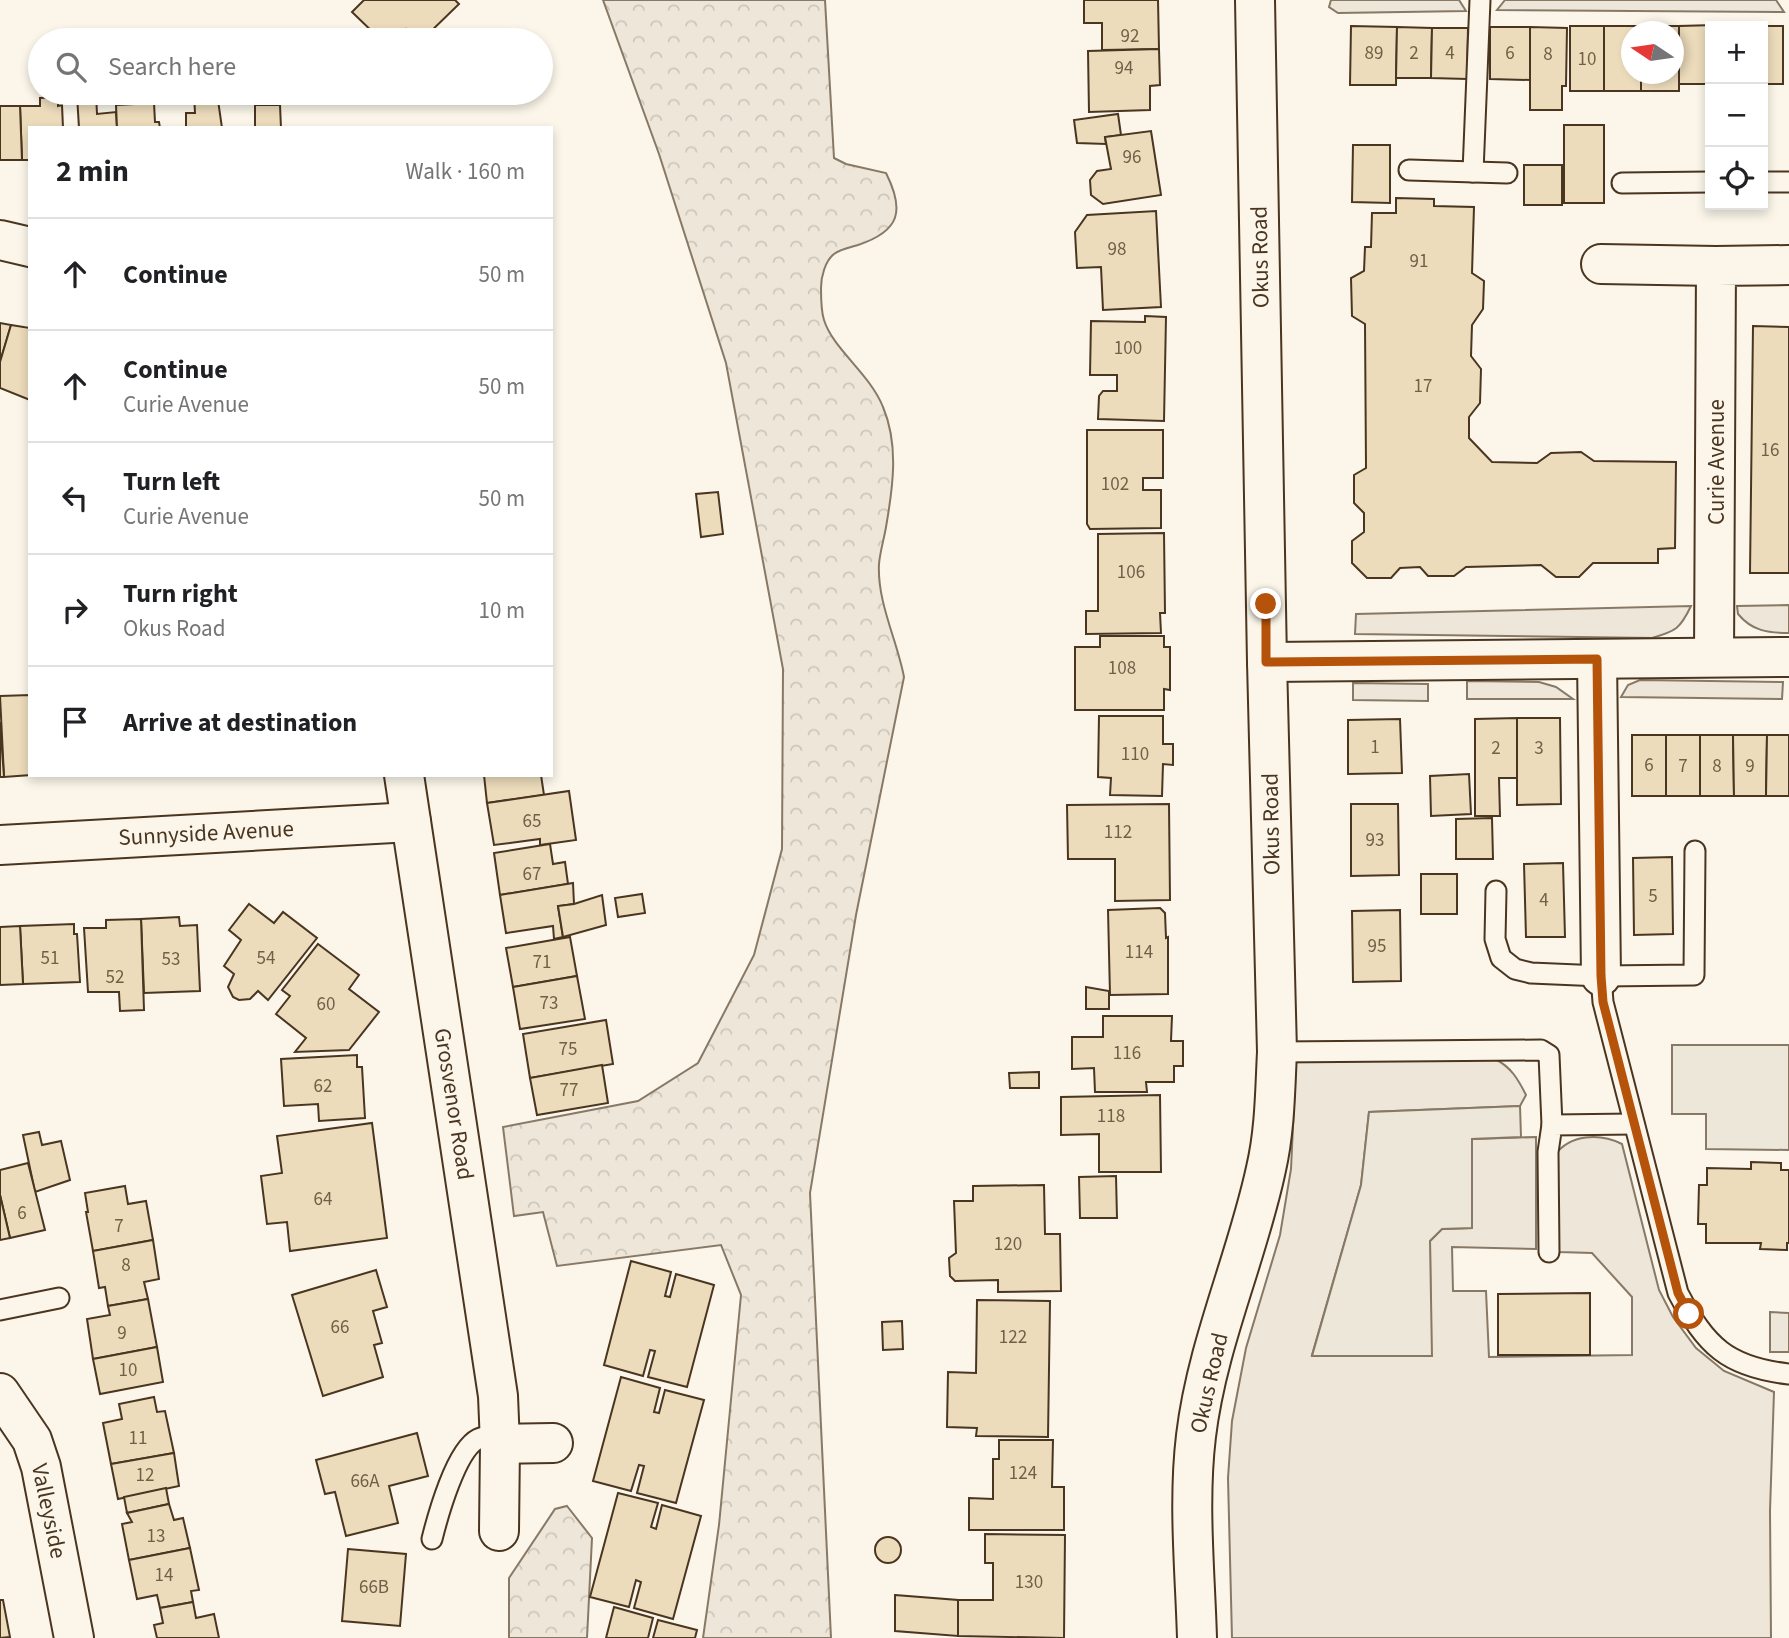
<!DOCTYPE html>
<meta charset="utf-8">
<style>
:root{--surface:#fff;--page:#f6f6f6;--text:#202124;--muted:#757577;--line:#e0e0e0}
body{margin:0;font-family:"Source Sans 3",sans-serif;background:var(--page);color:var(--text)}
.controls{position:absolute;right:21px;top:21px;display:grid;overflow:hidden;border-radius:0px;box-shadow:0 4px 10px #0003}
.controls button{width:63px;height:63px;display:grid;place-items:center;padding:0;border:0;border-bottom:2px solid var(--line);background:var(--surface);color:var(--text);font:35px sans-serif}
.compass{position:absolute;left:1621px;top:21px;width:63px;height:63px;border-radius:50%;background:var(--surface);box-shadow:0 4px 10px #0003;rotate:283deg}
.stop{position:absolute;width:21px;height:21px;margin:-16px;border:5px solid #b45309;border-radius:50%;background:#fff}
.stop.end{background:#b45309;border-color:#fff;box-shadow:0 2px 7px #0008}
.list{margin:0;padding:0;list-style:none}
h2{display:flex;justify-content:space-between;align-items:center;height:91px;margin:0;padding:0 28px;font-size:30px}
h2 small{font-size:23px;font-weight:400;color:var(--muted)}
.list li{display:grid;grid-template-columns:46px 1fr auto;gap:21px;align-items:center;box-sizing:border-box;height:112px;padding:0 28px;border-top:2px solid var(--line)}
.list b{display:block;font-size:26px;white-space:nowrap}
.list p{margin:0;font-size:23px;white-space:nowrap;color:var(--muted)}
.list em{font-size:23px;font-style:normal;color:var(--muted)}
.icon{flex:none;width:38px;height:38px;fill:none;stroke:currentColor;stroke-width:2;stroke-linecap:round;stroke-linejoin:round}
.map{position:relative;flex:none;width:1789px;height:1638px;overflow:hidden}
.search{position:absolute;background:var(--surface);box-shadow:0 4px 10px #0003;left:28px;top:28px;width:525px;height:77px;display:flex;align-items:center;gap:18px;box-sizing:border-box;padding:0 24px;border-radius:38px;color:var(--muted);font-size:26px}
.panel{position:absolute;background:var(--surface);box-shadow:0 4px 10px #0003;left:28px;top:126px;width:525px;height:651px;border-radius:0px}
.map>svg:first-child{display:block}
.green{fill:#ede6d9;stroke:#887966;stroke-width:2}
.forest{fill:url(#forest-crowns);stroke:#887966;stroke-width:2}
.parking{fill:#ede7d9;stroke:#887966;stroke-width:2}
.building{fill:#ecdcbc;stroke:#4a3520;stroke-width:2}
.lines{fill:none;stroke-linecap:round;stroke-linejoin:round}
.service-casing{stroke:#4a3520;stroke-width:23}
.minor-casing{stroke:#4a3520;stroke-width:42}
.service{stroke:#fbf6e9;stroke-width:19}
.minor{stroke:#fbf6e9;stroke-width:38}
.route{stroke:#b45309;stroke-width:9}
.labels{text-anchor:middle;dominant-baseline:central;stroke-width:5;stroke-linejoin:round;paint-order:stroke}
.number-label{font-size:19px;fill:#725f47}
.street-label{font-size:23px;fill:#4a3520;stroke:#fbf6e9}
</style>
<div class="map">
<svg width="1789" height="1638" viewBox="0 0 1789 1638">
<defs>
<pattern id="forest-crowns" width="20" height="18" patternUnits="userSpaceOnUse" patternTransform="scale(1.75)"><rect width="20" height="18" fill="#ede6d9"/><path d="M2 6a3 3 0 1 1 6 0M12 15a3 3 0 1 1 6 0" fill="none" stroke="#cdc6ba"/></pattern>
</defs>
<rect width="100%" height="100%" fill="#fbf6e9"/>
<g class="green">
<polygon points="1331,0 1459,0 1466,11 1338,13 1329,7"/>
<polygon points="1505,0 1776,0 1784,12 1497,10"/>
<path d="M1789 605V633C1768 633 1752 631 1738 614L1737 606Z"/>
<path d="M1691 606C1680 629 1676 631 1652 638L1355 634 1356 614Z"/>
<polygon points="1640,680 1783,682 1782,699 1621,697 1628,685"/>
<polygon points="1467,681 1539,682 1556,687 1573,699 1467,699"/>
<polygon points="1353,683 1428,684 1428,701 1353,700"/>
<path d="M1495 1059C1511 1067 1518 1079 1526 1095L1520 1106 1369 1112 1361 1185 1312 1355 1431 1356 1430 1241 1442 1229 1472 1228V1139L1536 1137V1249L1452 1247 1453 1291H1486L1489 1357 1632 1355V1297L1592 1253 1559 1252 1555 1155C1570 1134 1600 1133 1622 1144L1659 1290 1673 1317 1696 1348 1724 1371 1774 1392 1770 1511 1771 1638H1232L1228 1478 1232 1421 1246 1348 1280 1235 1291 1169 1296 1062Z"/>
</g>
<g class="forest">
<path d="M603 0H825L834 158 846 164 886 173C905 211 900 231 858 245 851 247 840 249 834 254 825 261 821 277 821 288 821 297 821 311 824 320 833 349 870 374 883 407 899 445 893 487 886 527 884 539 880 552 879 564 877 602 897 640 904 677L856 915 810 1193 831 1638H703L719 1525 741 1295 721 1245 557 1266 543 1212 514 1216 503 1127 638 1101 698 1063 754 955 782 849 783 669 726 363 659 154Z"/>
<polygon points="567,1506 592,1538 587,1638 509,1638 509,1578 555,1509"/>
</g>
<g class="parking">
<polygon points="1672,1045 1789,1045 1789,1150 1706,1149 1706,1114 1672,1114"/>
<polygon points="1520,1106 1521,1137 1472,1139 1472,1228 1442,1229 1430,1241 1432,1356 1312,1356 1361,1185 1369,1112"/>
<polygon points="1770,1312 1789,1313 1789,1352 1770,1352"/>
</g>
<g class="building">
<polygon points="364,0 455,0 459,4 422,40 418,40 406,29 396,40 381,40 352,12"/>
<polygon points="1084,0 1158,0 1159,49 1102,50 1102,23 1084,23"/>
<polygon points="1715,25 1710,26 1710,84 1679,84 1679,26"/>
<polygon points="1351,26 1397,27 1396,85 1350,85"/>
<rect x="1570" y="26" width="34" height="65"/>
<polygon points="1604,26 1641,26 1641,32 1632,32 1632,74 1641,74 1641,91 1604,91"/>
<polygon points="1641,26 1679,26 1679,91 1641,91 1641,74 1674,74 1674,32 1641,32"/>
<polygon points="1748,26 1783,26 1783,84 1763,84 1763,26"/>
<polygon points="1397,27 1432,28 1431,78 1396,78"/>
<polygon points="1490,27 1530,27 1530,80 1490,79"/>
<polygon points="1530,27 1567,28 1566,86 1562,86 1562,110 1530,110"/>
<polygon points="1432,28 1468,28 1467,79 1431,78"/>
<polygon points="1159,49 1160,85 1150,86 1150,110 1089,112 1088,51"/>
<polygon points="194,93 217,93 222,128 186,128 186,113 195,113"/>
<polygon points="96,94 97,114 116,112 117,128 79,128 77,95"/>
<polygon points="58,97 58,106 62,105 63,128 30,128 30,160 22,160 20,106 40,106 40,98"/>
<polygon points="154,103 155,122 159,122 160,128 117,128 116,105"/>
<polygon points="255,105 280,105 281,128 255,128"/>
<polygon points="0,106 20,106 22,160 0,160"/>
<rect x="1709" y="106" width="1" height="98"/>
<polygon points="1118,114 1121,135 1105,137 1106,144 1077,143 1074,120"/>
<rect x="1564" y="125" width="40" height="78"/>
<polygon points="1151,131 1161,195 1103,204 1091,195 1090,180 1097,171 1111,169 1105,137"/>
<polygon points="1353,145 1390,145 1390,203 1352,202"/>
<rect x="1524" y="165" width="38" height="40"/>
<polygon points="1396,198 1434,199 1434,206 1474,207 1472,273 1484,281 1483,309 1472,325 1471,356 1481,369 1480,403 1469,417 1469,438 1492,462 1537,463 1551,453 1581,452 1594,461 1676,462 1675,548 1658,549 1658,563 1593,563 1579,577 1556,577 1541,565 1466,567 1454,576 1428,576 1420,567 1400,568 1391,578 1367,578 1352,563 1352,541 1364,532 1364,513 1354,503 1354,475 1366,468 1365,324 1352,316 1351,278 1364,271 1365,247 1371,247 1372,213 1396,213"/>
<polygon points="1156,211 1161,307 1103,310 1101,267 1077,268 1075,232 1087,215"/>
<polygon points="1145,316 1166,317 1164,421 1098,419 1099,396 1103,391 1117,391 1117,375 1090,375 1091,321 1145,322"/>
<polygon points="0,323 11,325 0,362"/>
<polygon points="11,325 30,328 30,400 0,388 0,362"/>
<polygon points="1753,326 1789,327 1789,573 1750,573"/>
<polygon points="1087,430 1163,430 1163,478 1143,478 1143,490 1161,490 1161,528 1090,529 1087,524"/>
<polygon points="718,492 723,534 701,537 696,494"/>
<polygon points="1164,533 1165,613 1160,613 1161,633 1086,634 1086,611 1098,611 1098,534"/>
<polygon points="1100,636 1164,636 1164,647 1170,647 1170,690 1164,689 1164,710 1075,710 1075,647 1100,647"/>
<polygon points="30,695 31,775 4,777 0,696"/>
<polygon points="1099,716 1163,716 1163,744 1173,744 1173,765 1163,764 1162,796 1110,795 1111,778 1098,777"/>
<polygon points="1517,718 1517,778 1499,778 1500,816 1475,816 1475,719"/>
<polygon points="1517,718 1560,718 1561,804 1517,805"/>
<polygon points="1400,719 1402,773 1348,774 1348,720"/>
<polygon points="0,722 4,777 0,777"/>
<rect x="1632" y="735" width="34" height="61"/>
<rect x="1666" y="735" width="34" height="61"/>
<polygon points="1700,735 1733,735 1734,796 1700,796"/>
<polygon points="1733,735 1767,735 1766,796 1734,796"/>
<polygon points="1767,735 1789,735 1789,796 1766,796"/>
<polygon points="1469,774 1471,814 1431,816 1430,776"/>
<polygon points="484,775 541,775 544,795 487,803"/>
<polygon points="569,791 576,840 540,845 540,839 494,845 487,803"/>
<polygon points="1169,804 1170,900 1115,901 1115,859 1068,859 1067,805"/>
<polygon points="1351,804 1398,804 1399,875 1351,876"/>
<polygon points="1492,818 1493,859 1456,859 1456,819"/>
<polygon points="550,844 553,864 565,862 568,884 500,895 494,853"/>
<polygon points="1672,857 1673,934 1634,935 1633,858"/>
<polygon points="1563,863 1565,937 1526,937 1524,864"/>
<rect x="1421" y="874" width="36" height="40"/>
<polygon points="573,883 574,904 558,906 563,937 554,939 553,926 506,933 500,895"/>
<polygon points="642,894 645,913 618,917 615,898"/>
<polygon points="602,895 606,925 563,937 558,906 574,904"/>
<polygon points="249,904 274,923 283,912 317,938 268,1000 258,991 250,999 239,1000 233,997 228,987 234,974 224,966 241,940 229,930"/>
<polygon points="1160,908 1165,913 1166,938 1168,937 1168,994 1110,995 1108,910"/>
<polygon points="1400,910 1401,981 1353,982 1352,911"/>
<polygon points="179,917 180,926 197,925 200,991 144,993 141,919"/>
<polygon points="141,919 144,1010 120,1011 119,992 88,992 84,928 106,928 106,920"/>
<polygon points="74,924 74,934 77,934 80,982 23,984 20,926"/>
<polygon points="20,926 23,984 0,985 0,927"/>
<polygon points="570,937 577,976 513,987 506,948"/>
<polygon points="318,944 359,975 349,989 379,1012 349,1050 295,1052 306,1038 276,1014 290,996 282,990"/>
<polygon points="577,976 585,1019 520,1029 513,987"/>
<polygon points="1086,987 1109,991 1109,1009 1086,1009"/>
<polygon points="1103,1016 1172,1016 1171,1041 1183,1041 1183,1066 1174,1066 1174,1082 1146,1082 1147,1092 1095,1092 1094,1068 1072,1069 1072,1037 1103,1037"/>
<polygon points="606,1020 613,1064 530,1078 523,1034"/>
<polygon points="357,1055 357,1067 362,1067 365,1118 319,1121 318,1104 284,1106 281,1059"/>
<polygon points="602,1065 608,1103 537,1115 530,1078"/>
<polygon points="1039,1072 1039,1088 1010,1088 1009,1073"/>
<polygon points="1160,1095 1161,1172 1099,1172 1099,1134 1061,1135 1061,1097"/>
<polygon points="372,1123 387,1238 290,1251 287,1222 267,1224 261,1176 282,1173 277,1136"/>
<polygon points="39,1132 42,1145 61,1141 70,1180 35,1192 23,1135"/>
<polygon points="1751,1162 1781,1163 1781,1170 1789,1170 1789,1243 1787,1243 1787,1250 1760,1249 1761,1243 1706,1243 1706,1224 1698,1224 1699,1185 1707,1185 1707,1168 1751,1169"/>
<polygon points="28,1163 45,1230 10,1238 0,1195 0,1170"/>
<polygon points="1116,1176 1117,1218 1080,1218 1079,1177"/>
<polygon points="1044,1185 1045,1234 1060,1234 1061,1291 998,1292 998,1280 955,1281 950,1276 949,1258 956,1253 954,1201 973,1201 973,1186"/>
<polygon points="125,1186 128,1204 146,1201 153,1240 93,1251 86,1212 88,1212 85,1193"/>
<polygon points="0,1195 10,1238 0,1240"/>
<polygon points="153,1240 159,1279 144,1282 148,1299 108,1306 105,1287 99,1288 93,1251"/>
<polygon points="631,1261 671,1272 665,1296 670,1297 676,1274 714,1285 687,1387 648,1377 655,1351 650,1350 643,1376 604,1365"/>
<polygon points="376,1270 387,1307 373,1311 382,1343 374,1345 383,1377 323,1396 292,1295"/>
<polygon points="1590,1293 1590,1355 1498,1355 1498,1294"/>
<polygon points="148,1299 157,1347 93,1359 87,1319 110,1315 108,1306"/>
<polygon points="977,1300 1050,1301 1048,1437 976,1436 977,1428 947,1427 948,1372 976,1373"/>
<polygon points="902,1321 903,1349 883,1350 882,1322"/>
<polygon points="157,1347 163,1382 100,1394 93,1359"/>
<polygon points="621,1377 660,1388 654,1412 659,1413 665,1390 704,1400 676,1503 637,1493 644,1466 639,1465 631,1491 593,1481"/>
<polygon points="154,1397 157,1412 165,1411 174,1453 111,1464 103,1423 122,1419 119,1404"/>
<polygon points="417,1433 428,1476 389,1486 398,1523 346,1536 335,1492 325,1494 316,1460"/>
<polygon points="999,1440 1053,1440 1052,1487 1064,1487 1064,1530 969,1530 969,1498 993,1499 993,1459 999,1459"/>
<polygon points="174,1453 179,1486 118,1499 111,1464"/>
<polygon points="166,1488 169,1504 127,1513 124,1497"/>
<polygon points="618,1493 658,1503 651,1527 656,1529 662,1505 701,1516 673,1619 634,1608 641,1582 636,1580 629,1607 590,1597"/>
<polygon points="169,1504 174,1520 183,1518 190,1548 129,1560 122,1524 132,1522 127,1513"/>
<polygon points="985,1534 1065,1535 1064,1638 958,1636 958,1600 993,1600 993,1563 985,1563"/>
<circle cx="888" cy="1550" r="13"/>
<polygon points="190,1548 199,1590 191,1591 193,1602 160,1608 157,1595 137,1599 129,1560"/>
<polygon points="348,1549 406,1554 400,1626 342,1621"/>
<polygon points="895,1595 958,1600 958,1636 895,1631"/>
<polygon points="0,1600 3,1600 10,1637 0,1638"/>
<polygon points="193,1602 196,1618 214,1614 219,1638 157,1638 154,1625 163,1623 160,1608"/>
<polygon points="614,1607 653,1618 648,1638 606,1638"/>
<polygon points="658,1620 697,1630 695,1638 653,1638"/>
</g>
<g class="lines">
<defs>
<g id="service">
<polyline points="1409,170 1507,173"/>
<polyline points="1473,172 1480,0"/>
<polyline points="1763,182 1789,182"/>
<polyline points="1622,183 1710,182"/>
<polyline points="1496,891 1495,939 1501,958 1515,969 1531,973 1601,976 1694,975 1695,851"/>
<path d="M1601 976 1603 1002 1678 1293C1706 1346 1727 1367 1789 1374"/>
<polyline points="1277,1052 1541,1050 1549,1055 1552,1125"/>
<polyline points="1549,1252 1548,1152 1552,1125 1634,1124"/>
<polyline points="0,1310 59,1298"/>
<path d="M432 1539C438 1515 456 1450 478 1439 484 1436 493 1435 500 1434"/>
</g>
<g id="minor">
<polyline points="0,240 30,247"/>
<polyline points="1601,264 1716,266"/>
<polyline points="1714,657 1716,266 1789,265"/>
<polyline points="1597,659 1601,976"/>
<polyline points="1267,662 1789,657"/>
<polyline points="404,775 498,1396 500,1444 499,1531"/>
<polyline points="0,845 411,822"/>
<polyline points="0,1393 32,1440 41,1467 74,1638"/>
<polyline points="500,1444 553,1443"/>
<path d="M1197 1638C1195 1571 1188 1502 1196 1436 1207 1344 1247 1258 1266 1169 1275 1130 1275 1091 1277 1052L1267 662 1255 0"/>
</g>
</defs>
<use href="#service" class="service-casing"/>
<use href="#minor" class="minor-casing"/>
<use href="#service" class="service"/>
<use href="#minor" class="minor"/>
</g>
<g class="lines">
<polyline class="route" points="1266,604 1266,662 1597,659 1601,976 1603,1002 1678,1293 1689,1314"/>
</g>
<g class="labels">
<g class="number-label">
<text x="1130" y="36">92</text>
<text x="1374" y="53">89</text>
<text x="1414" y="53">2</text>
<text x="1450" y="53">4</text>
<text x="1510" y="53">6</text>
<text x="1548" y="54">8</text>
<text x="1587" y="59">10</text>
<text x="1124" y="68">94</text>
<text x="1132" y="157">96</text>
<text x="1117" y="249">98</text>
<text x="1419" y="261">91</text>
<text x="1128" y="348">100</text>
<text x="1423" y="386">17</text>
<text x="1770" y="450">16</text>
<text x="1115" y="484">102</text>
<text x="1131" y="572">106</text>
<text x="1122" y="668">108</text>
<text x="1375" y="747">1</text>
<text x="1496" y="748">2</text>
<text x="1539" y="748">3</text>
<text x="1135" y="754">110</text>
<text x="1649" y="765">6</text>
<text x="1683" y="766">7</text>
<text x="1717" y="766">8</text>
<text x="1750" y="766">9</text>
<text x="532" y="821">65</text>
<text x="1118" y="832">112</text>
<text x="1375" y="840">93</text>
<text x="532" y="874">67</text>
<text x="1653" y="896">5</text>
<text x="1544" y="900">4</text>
<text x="1377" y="946">95</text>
<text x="1139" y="952">114</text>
<text x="50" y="958">51</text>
<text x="266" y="958">54</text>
<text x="171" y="959">53</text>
<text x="542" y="962">71</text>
<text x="115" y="977">52</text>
<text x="549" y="1003">73</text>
<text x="326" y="1004">60</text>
<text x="568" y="1049">75</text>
<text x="1127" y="1053">116</text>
<text x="323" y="1086">62</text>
<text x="569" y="1090">77</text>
<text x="1111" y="1116">118</text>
<text x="323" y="1199">64</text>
<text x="22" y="1213">6</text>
<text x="119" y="1226">7</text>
<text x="1008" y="1244">120</text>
<text x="126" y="1265">8</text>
<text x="340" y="1327">66</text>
<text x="122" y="1333">9</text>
<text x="1013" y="1337">122</text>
<text x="128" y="1370">10</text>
<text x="138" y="1438">11</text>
<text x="1023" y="1473">124</text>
<text x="145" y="1475">12</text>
<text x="365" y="1481">66A</text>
<text x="156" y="1536">13</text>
<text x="164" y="1575">14</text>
<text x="1029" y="1582">130</text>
<text x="374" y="1587">66B</text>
</g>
<g class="street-label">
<text transform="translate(1260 257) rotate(-91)">Okus Road</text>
<text transform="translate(1716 462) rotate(-90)">Curie Avenue</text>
<text transform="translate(1271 824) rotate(-91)">Okus Road</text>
<text transform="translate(206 833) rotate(-3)">Sunnyside Avenue</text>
<text transform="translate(454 1104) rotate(81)">Grosvenor Road</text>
<text transform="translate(1209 1383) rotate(-77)">Okus Road</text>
<text transform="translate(49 1511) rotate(78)">Valleyside</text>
</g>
</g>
</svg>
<div class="controls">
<button>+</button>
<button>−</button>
<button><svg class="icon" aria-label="locate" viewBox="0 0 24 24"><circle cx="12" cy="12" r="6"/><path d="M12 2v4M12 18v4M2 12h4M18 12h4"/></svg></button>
</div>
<svg class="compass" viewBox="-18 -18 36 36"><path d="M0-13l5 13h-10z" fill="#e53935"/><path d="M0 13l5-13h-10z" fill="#757577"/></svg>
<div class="stop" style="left:1689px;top:1314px"></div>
<div class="stop end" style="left:1266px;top:604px"></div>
<div class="search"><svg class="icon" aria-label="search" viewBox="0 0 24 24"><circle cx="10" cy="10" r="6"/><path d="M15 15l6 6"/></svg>Search here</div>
<section class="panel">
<h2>2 min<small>Walk · 160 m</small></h2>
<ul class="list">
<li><svg class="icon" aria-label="ahead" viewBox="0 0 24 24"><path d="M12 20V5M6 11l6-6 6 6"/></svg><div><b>Continue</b></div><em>50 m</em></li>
<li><svg class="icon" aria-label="ahead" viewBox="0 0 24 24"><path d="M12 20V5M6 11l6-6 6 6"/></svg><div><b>Continue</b><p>Curie Avenue</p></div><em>50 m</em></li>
<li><svg class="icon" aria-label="left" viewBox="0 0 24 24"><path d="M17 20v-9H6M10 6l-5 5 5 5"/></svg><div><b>Turn left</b><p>Curie Avenue</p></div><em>50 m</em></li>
<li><svg class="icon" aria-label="right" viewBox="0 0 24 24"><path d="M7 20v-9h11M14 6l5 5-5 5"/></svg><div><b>Turn right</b><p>Okus Road</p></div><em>10 m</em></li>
<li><svg class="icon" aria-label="arrive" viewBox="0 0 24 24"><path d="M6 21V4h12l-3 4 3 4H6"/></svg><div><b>Arrive at destination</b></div></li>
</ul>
</section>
</div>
